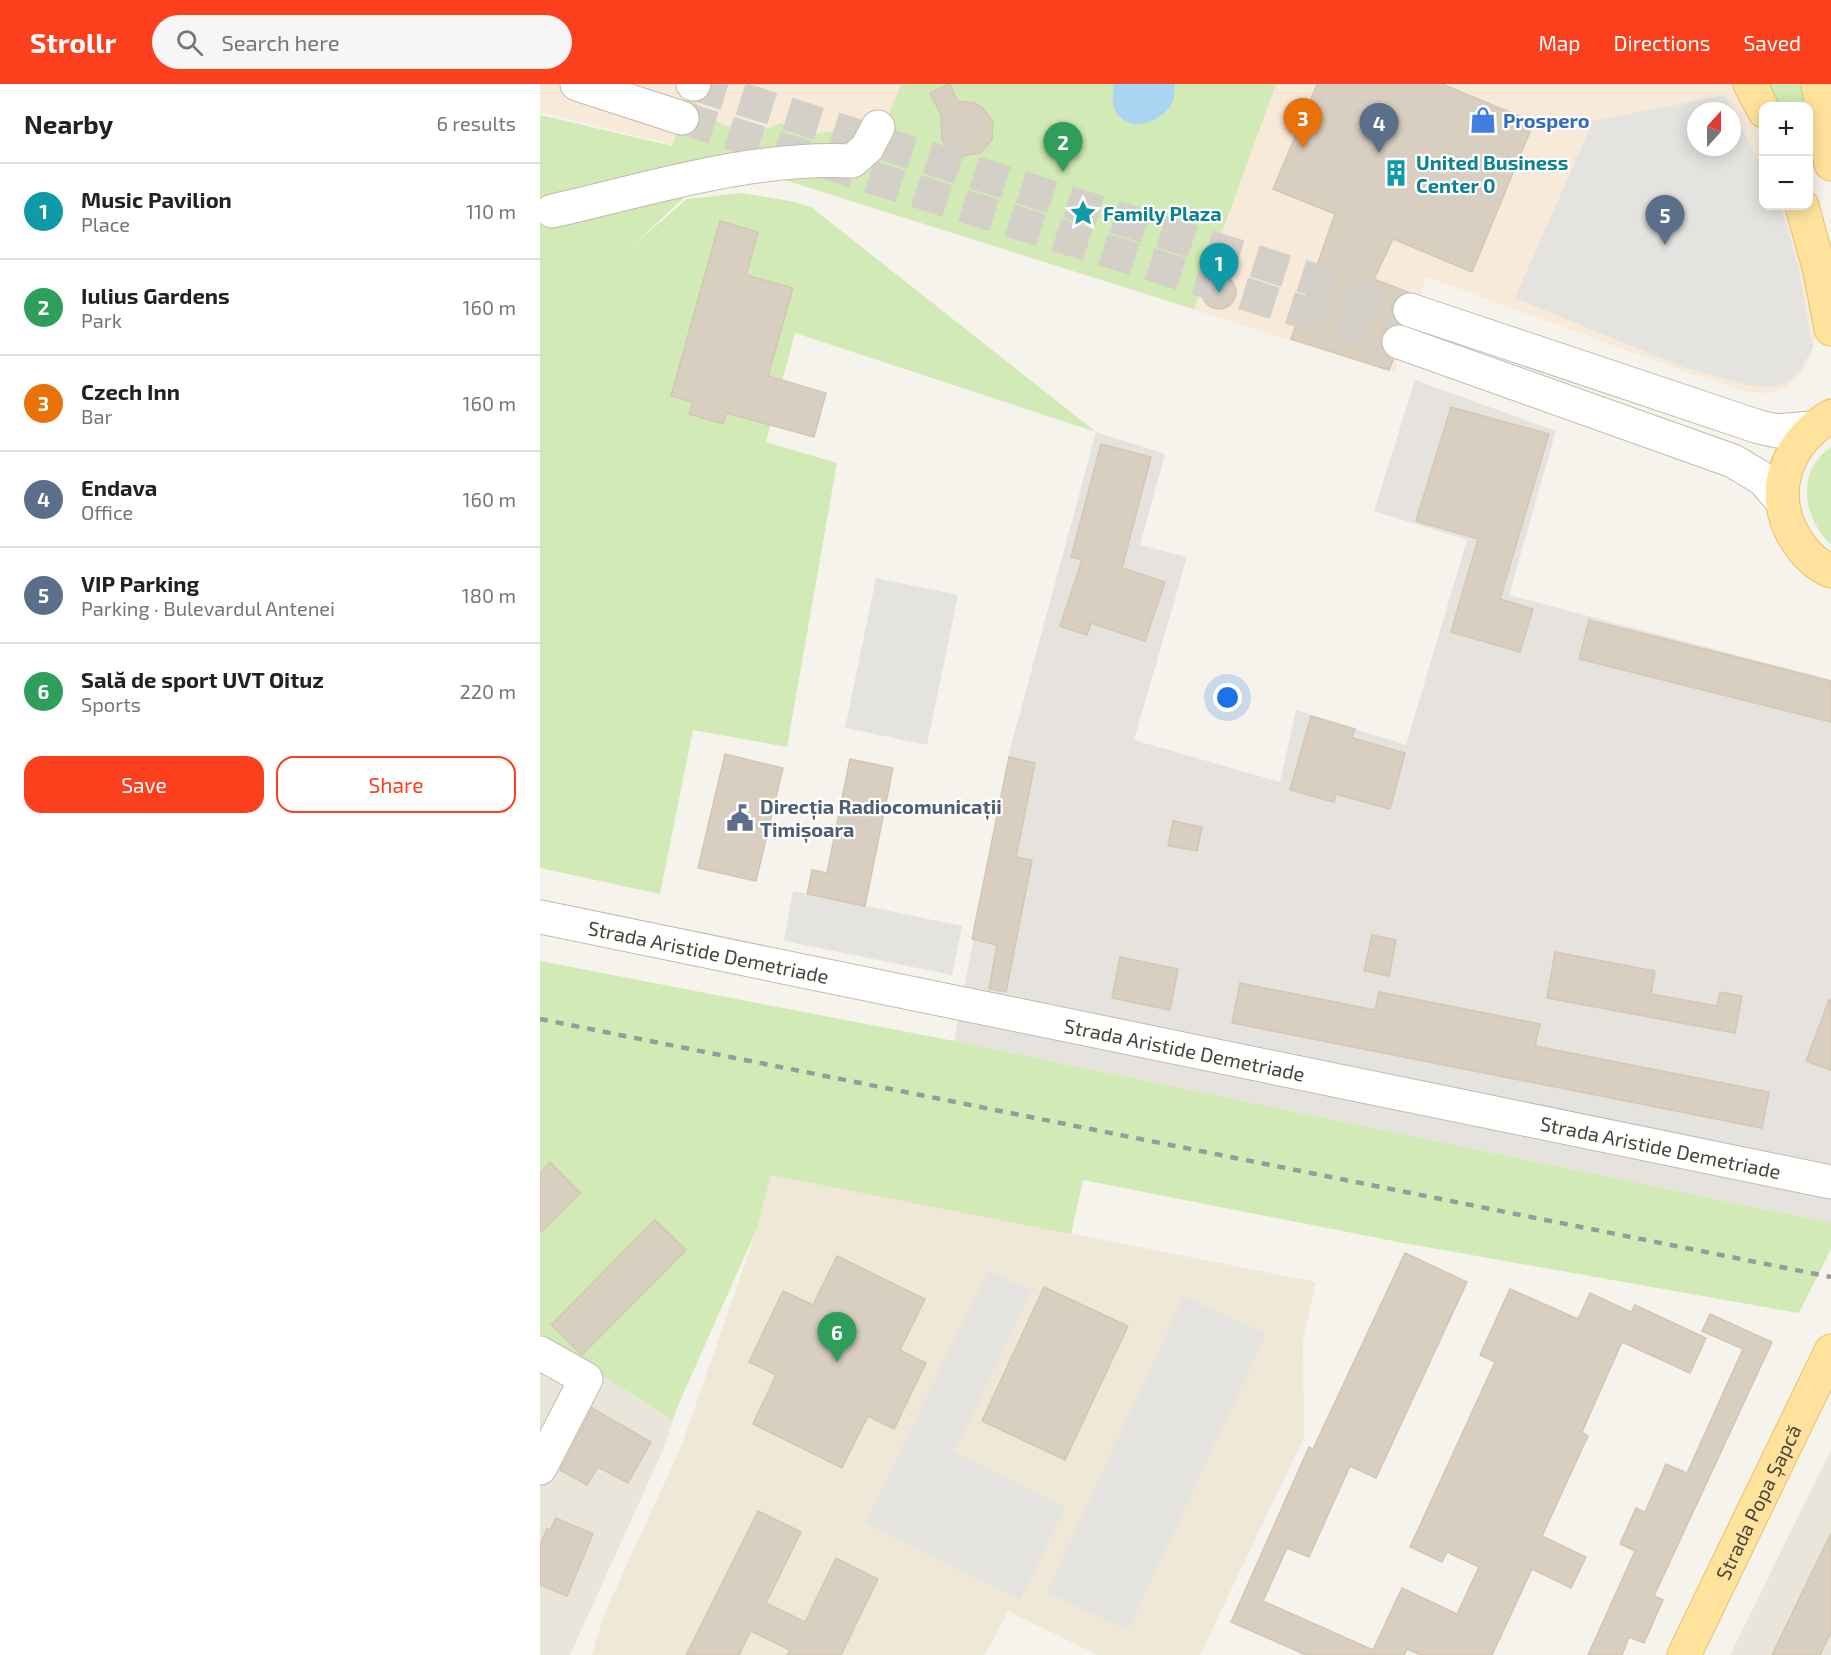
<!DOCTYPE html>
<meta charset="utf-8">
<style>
:root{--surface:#fff;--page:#f6f6f6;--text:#222;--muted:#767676;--line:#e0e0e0;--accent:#fc3f1d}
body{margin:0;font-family:"Exo 2",sans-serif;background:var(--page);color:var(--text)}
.controls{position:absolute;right:18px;top:18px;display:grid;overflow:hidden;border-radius:12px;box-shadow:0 3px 15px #0003}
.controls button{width:54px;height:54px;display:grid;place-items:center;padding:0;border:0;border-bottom:2px solid var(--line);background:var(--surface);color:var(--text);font:30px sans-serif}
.compass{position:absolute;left:1147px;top:18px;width:54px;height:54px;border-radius:50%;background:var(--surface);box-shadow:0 3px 15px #0003;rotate:21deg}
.you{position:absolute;left:688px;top:614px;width:21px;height:21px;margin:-15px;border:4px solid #fff;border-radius:50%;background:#1a73e8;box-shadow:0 0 0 9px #1a73e833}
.badge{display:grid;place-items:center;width:39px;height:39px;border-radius:50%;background:var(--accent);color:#fff;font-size:20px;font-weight:700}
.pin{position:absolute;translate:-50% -50px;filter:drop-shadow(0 2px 3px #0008)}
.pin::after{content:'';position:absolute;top:32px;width:21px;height:18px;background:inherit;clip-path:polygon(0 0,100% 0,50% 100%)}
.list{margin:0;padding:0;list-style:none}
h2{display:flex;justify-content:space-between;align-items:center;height:78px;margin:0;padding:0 24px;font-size:26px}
h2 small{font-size:20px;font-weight:400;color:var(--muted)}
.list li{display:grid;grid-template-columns:39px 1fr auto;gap:18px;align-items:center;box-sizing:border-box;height:96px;padding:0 24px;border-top:2px solid var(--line)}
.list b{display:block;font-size:22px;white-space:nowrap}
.list p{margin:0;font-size:20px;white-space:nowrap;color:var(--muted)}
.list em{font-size:20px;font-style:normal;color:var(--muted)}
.actions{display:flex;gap:12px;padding:18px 24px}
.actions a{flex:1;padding:14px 0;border:2px solid var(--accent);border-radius:18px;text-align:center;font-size:21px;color:var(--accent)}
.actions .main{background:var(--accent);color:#fff}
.icon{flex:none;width:33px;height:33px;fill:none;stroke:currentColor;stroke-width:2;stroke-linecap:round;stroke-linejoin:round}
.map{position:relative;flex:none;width:1291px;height:1571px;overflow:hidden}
header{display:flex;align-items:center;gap:36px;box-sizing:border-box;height:84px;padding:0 30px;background:var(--accent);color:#fff}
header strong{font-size:28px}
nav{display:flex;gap:33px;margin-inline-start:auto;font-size:21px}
.search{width:420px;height:54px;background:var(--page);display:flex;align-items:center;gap:15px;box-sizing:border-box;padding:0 21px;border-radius:33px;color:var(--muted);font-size:22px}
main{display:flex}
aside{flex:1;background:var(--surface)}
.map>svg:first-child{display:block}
.residential{fill:#eae5da}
.commercial{fill:#f7ead8;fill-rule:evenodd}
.industrial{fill:#e6e2dd}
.education{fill:#efe8d6}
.green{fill:#d2eab5}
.parking{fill:#e5e3e0;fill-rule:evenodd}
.water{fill:#a9d4f2}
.building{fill:#d8cfc1;stroke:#d3c7b4;stroke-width:1.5}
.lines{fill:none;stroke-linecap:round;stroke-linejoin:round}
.minor-tunnel{stroke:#d4d0c8;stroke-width:33;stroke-dasharray:33 16;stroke-linecap:butt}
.minor-casing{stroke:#c2bbae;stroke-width:35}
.major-casing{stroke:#e6c16a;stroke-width:35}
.minor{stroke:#fff;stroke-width:33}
.major{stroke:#ffe39c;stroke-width:33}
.rail{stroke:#9a9a9a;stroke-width:4.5;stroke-dasharray:8 8;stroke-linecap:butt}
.labels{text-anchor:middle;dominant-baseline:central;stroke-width:4.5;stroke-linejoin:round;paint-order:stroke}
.shop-label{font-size:20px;font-weight:bold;fill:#366cbe;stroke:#fff;text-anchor:start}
.culture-label{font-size:20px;font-weight:bold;fill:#0d838f;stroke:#fff;text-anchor:start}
.service-label{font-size:20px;font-weight:bold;fill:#4e5e75;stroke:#fff;text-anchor:start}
.street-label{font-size:20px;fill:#4b4439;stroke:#fff}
</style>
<header>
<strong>Strollr</strong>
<div class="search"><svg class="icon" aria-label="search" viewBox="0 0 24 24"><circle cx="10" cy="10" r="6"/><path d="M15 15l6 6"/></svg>Search here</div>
<nav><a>Map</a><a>Directions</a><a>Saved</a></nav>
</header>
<main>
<aside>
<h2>Nearby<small>6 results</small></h2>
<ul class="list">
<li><span class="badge" style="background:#0f9aa8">1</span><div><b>Music Pavilion</b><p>Place</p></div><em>110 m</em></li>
<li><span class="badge" style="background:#2e9e5b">2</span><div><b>Iulius Gardens</b><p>Park</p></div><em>160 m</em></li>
<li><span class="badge" style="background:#e8710a">3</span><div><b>Czech Inn</b><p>Bar</p></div><em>160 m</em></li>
<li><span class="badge" style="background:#5c6f8a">4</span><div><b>Endava</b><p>Office</p></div><em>160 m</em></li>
<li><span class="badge" style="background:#5c6f8a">5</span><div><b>VIP Parking</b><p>Parking · Bulevardul Antenei</p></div><em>180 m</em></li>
<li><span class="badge" style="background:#2e9e5b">6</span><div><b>Sală de sport UVT Oituz</b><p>Sports</p></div><em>220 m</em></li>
</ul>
<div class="actions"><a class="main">Save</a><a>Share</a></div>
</aside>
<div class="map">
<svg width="1291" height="1571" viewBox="0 0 1291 1571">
<rect width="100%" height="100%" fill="#f6f3ec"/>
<g class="residential">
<polygon points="0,974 235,1037 123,1366 30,1571 0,1571"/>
<polygon points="1291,1366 1291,1571 1190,1571"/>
</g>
<path class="commercial" d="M0 0H1245L1224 22V122H1268L1269 94 1291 163V194L1270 274 1259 292 1244 305 1226 309 1207 308 1144 287 886 193 854 289 133 61 0 28ZM1156 27H1192V63H1156Z"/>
<polygon class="industrial" points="875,296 1016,347 969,511 1291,596 1291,1139 414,957 469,669 556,348 625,370 600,461 647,473 594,656 740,698 756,626 866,661 927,456 834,427"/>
<polygon class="education" points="231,1090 776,1198 763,1257 764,1353 660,1571 558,1571 468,1527 445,1571 52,1571 63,1533 141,1363 218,1142"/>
<g class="green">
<path d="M361 0H736L654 225 232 92 149 109 89 165 147 115 201 109 250 117 271 123 556 348 255 249 226 358 297 379 247 663 153 646 120 810 0 784V31L132 62 150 11C171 42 206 57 241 39L275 50 345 40Z"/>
<polygon points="1224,0 1261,0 1265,22 1236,22"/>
<path d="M1291 363V461C1263 434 1255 387 1291 363Z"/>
<polygon points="0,877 414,957 1291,1139 1291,1165 1259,1229 858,1158 543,1096 531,1150 231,1091 218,1142 132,1335 0,1253"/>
</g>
<g class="parking">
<path d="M1185 11 1223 86 1224 122H1239L1247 141 1258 182 1273 264 1259 287 1246 299 1229 303 1207 301 1143 283 975 214 1053 37ZM1156 27H1192V63H1156Z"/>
<polygon points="336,494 418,511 387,661 305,644"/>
<polygon points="253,807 422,842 412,891 244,857"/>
<polygon points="679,944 1216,1051 1213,1067 676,960"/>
<polygon points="1001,1051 1038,1059 1034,1079 997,1072"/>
<polygon points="449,1186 492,1207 414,1368 525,1423 480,1516 325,1439"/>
<polygon points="644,1212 726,1250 588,1546 507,1508"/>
</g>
<path class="water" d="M574 0H635C634 6 635 14 632 19 622 38 589 50 576 28 571 20 573 9 574 0Z"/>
<g class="building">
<polygon points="410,0 417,17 435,19 443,24 453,38 452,56 440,69 422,72 407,63 402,56 401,31 390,9"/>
<polygon points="777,0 902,0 994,38 932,188 853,155 834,195 868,208 858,212 852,221 852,230 858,240 847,243 841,252 841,262 844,270 853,276 849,286 751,255 795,130 733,105"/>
<polygon points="180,137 218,148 206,191 253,204 228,292 286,309 274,353 186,329 183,340 149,330 153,318 131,312"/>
<circle cx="679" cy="208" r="17"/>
<polygon points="911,323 1009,350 960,515 993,525 980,568 911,548 938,455 876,437"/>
<polygon points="561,360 611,373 582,484 625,498 605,557 551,539 547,551 520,542 542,476 531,473"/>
<polygon points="1049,536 1291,597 1291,638 1039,575"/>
<polygon points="771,632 815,645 812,654 865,669 850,725 796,710 794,718 750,706"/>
<polygon points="185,670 243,684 216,797 158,784"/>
<polygon points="469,673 495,679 476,773 492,776 466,908 449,905 457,861 432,855"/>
<polygon points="310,675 353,684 325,822 267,810 272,786 287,789"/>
<polygon points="633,737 662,743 657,767 628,762"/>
<polygon points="832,851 856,856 849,892 824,887"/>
<polygon points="1015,868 1115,887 1111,910 1177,922 1180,908 1202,912 1195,949 1007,914"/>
<polygon points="580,873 638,885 630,926 572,914"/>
<polygon points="700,899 835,926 839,908 1000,940 995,962 1229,1008 1222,1044 692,939"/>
<polygon points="1289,916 1291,916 1291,986 1266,977"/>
<polygon points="10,1078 40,1109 0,1149 0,1089"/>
<polygon points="115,1136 146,1166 42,1271 11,1241"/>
<polygon points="865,1169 927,1198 836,1394 810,1382 769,1473 747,1464 723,1517 833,1566 862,1504 917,1530 939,1483 907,1468 902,1478 870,1463 955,1278 940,1271 970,1205 1038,1235 1050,1209 1091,1228 1095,1221 1166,1254 1150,1289 1082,1258 1042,1348 1048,1352 1002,1452 1046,1473 1031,1504 992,1485 952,1571 881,1571 867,1565 864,1571 766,1571 691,1538 769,1363 773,1365"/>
<polygon points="297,1172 385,1215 360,1266 386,1279 354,1345 328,1332 302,1384 213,1340 236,1291 209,1278 243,1207 273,1221"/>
<polygon points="504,1203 588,1242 525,1376 442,1337"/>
<polygon points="1170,1230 1232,1258 1114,1512 1123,1516 1104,1559 1089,1553 1082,1571 1048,1571 1095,1467 1080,1460 1096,1424 1105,1428 1126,1380 1147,1389 1203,1265 1162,1247"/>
<polygon points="52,1324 111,1358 88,1399 58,1383 47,1401 20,1386"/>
<polygon points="218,1427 261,1448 226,1519 265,1538 296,1474 338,1495 301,1571 247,1571 250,1566 211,1547 199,1571 146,1571"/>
<polygon points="16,1434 53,1450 27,1512 0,1501 0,1461 7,1445 10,1446"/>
<polygon points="1291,1449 1291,1548 1280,1571 1232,1571"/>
</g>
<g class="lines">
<g class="minor-tunnel">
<polyline points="154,0 870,226"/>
<polyline points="142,34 859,258"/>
</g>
<defs>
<g id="minor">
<polyline points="37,0 142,34"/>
<polyline points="153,0 154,0"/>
<path d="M12 127C110 105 211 72 312 77L327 64 338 43"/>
<polyline points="870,226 1219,343 1237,347 1272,344"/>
<polyline points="859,258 1193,377 1223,395 1241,416"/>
<path id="s1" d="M0 833 1291 1098"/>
<polyline points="0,1269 46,1295 0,1384"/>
</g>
<g id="major">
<polyline points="1210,0 1224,27"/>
<polyline points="1278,0 1291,80"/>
<polyline points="1262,122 1280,187 1291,245"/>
<path d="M1291 332C1245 359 1227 411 1257 457 1265 469 1277 482 1291 487"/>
<path id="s2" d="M1144 1571 1291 1267"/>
</g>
</defs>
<use href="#minor" class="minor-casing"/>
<use href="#major" class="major-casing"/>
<use href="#minor" class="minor"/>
<use href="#major" class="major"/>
<polyline class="rail" points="0,935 1291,1193"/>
</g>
<defs>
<symbol id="shop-bare" viewBox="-9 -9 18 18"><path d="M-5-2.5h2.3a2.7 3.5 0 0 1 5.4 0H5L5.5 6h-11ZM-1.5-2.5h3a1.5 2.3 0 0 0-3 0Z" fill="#3f7fe0" stroke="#fff" stroke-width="2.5" paint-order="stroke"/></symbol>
<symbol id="building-bare" viewBox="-9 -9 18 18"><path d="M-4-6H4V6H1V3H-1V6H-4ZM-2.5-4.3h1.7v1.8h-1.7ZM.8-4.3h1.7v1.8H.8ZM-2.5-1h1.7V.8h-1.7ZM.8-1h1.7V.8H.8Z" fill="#0f9aa8" stroke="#fff" stroke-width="2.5" paint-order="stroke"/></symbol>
<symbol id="sight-bare" viewBox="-9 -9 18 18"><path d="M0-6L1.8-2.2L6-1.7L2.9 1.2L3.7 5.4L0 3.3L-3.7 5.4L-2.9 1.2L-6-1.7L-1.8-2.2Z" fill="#0f9aa8" stroke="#fff" stroke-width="2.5" paint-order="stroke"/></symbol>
<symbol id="civic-bare" viewBox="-9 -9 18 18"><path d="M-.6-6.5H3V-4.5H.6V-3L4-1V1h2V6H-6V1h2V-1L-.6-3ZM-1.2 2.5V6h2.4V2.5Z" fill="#5c6f8a" stroke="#fff" stroke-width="2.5" paint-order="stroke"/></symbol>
</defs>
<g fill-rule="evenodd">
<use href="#shop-bare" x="924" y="17" width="38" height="38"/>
<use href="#building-bare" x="837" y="70" width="38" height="38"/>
<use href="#sight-bare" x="524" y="110" width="38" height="38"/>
<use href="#civic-bare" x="181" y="715" width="38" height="38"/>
</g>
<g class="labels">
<g class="shop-label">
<text x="963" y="36">Prospero</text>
</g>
<g class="culture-label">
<text x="876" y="78">United Business<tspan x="876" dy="23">Center 0</tspan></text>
<text x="563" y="129">Family Plaza</text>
</g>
<g class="service-label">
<text x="220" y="722">Direcția Radiocomunicații<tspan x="220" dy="23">Timișoara</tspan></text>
</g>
<g class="street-label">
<text stroke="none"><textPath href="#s1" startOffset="172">Strada Aristide Demetriade</textPath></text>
<text stroke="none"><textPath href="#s1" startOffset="658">Strada Aristide Demetriade</textPath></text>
<text stroke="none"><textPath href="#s1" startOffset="1144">Strada Aristide Demetriade</textPath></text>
<text stroke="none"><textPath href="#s2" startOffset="170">Strada Popa Șapcă</textPath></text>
</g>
</g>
</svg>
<div class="controls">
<button>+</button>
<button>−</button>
</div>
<svg class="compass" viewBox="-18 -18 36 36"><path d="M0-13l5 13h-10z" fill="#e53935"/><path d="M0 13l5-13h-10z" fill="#767676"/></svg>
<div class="you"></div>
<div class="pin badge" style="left:679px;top:209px;background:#0f9aa8">1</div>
<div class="pin badge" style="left:523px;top:88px;background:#2e9e5b">2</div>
<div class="pin badge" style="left:763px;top:64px;background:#e8710a">3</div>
<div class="pin badge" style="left:839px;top:69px;background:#5c6f8a">4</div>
<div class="pin badge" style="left:1125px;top:161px;background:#5c6f8a">5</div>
<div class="pin badge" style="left:297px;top:1278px;background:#2e9e5b">6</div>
</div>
</main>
